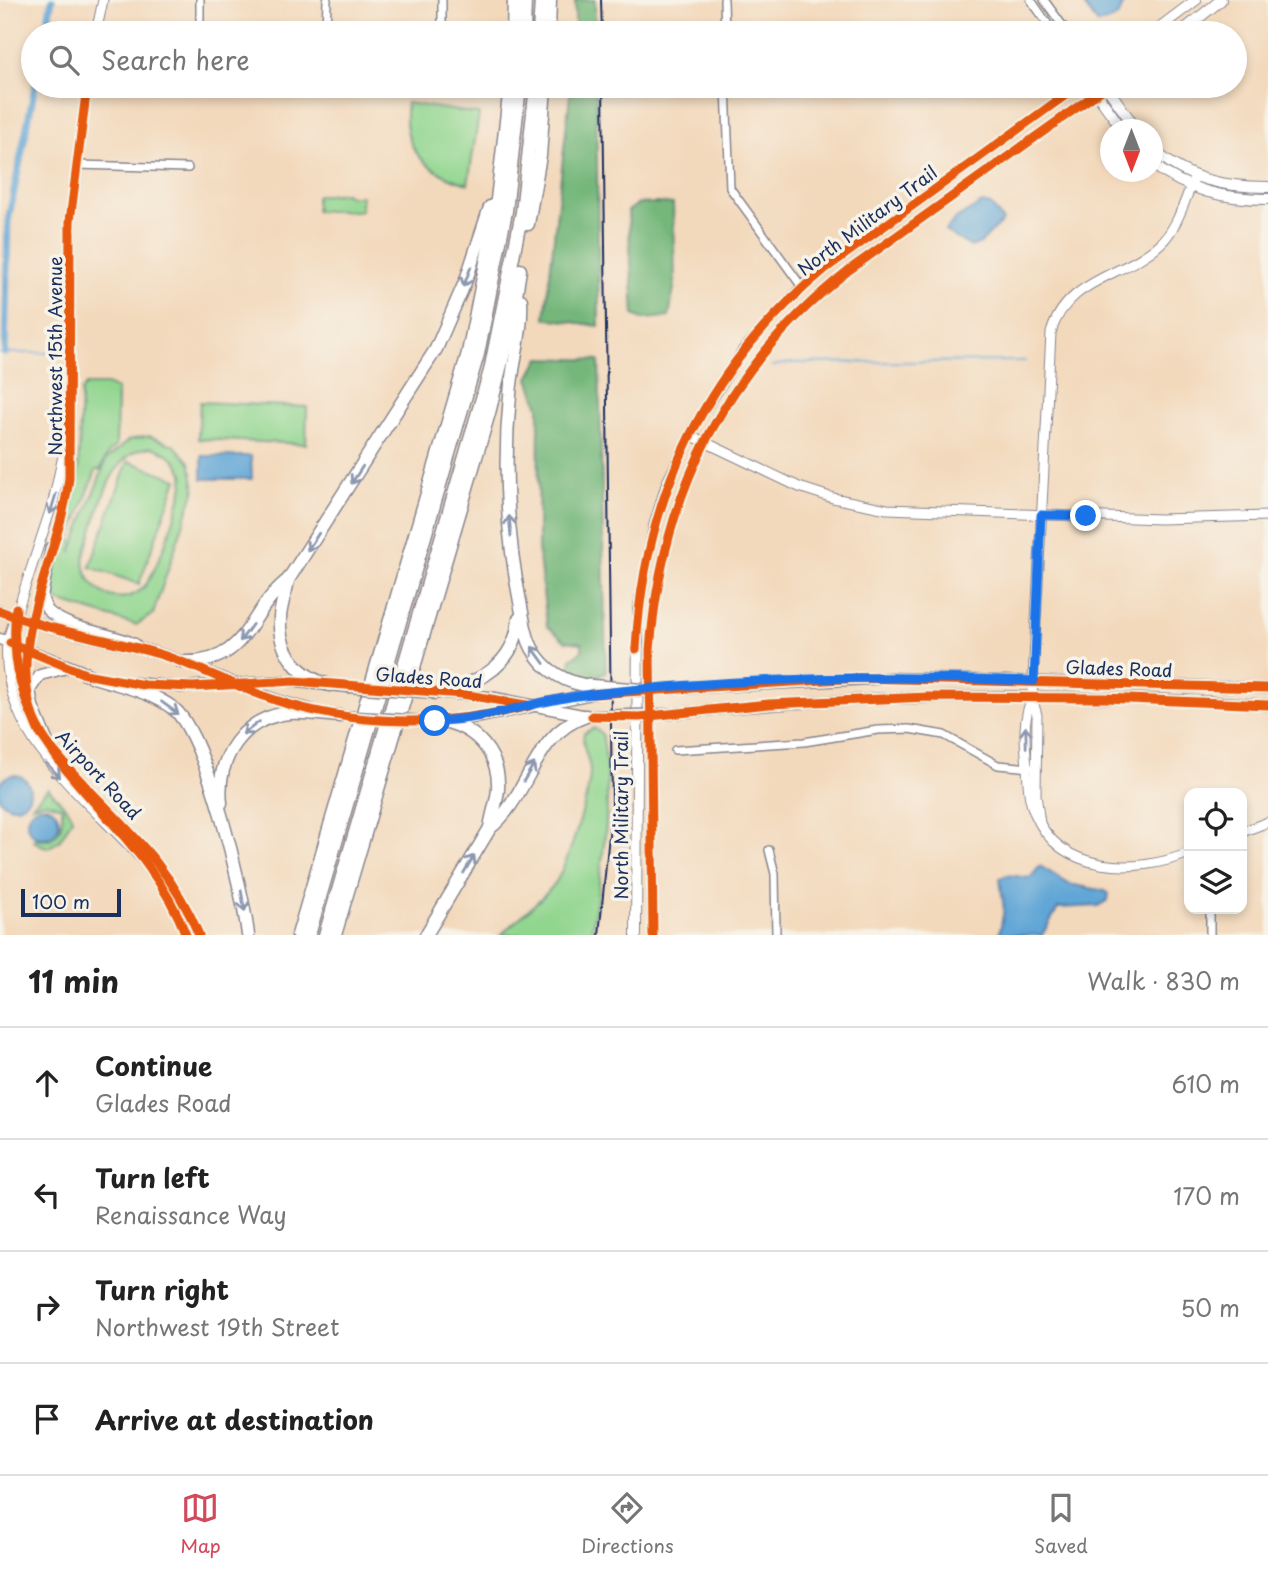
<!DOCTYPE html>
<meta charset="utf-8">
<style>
:root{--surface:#fff;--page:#f6f6f6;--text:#222;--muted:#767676;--line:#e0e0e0;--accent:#d1495b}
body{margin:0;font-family:"Playpen Sans",sans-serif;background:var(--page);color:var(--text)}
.controls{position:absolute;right:21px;bottom:21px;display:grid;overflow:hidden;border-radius:14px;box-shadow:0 4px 10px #0003}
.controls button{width:63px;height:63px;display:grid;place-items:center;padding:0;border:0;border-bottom:2px solid var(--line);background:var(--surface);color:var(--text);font:35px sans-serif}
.compass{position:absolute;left:1100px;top:119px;width:63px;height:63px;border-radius:50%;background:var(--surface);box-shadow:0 4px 10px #0003;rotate:180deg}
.scale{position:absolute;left:21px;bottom:18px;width:100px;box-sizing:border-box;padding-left:7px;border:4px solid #1b2f5e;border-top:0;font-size:19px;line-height:24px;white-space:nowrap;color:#1b2f5e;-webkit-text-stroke:5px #f7f3e8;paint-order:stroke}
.stop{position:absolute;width:21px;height:21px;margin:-16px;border:5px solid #1a73e8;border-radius:50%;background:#fff}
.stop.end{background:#1a73e8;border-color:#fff;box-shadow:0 2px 7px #0008}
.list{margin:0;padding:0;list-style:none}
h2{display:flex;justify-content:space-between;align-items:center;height:91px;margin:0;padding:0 28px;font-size:30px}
h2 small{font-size:23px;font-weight:400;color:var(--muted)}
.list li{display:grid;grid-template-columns:46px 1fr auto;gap:21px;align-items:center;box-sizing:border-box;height:112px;padding:0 28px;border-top:2px solid var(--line)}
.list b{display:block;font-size:26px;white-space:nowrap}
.list p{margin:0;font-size:23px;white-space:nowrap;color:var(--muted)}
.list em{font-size:23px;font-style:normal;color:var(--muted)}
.icon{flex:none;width:38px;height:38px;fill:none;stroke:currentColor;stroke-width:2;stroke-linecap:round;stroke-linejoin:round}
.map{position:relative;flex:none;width:1268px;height:935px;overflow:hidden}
.search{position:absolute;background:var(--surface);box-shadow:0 4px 10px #0003;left:21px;right:21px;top:21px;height:77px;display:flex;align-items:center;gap:18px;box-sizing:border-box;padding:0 24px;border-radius:38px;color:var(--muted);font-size:26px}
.sheet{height:539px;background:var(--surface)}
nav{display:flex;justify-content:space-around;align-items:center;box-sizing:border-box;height:98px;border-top:2px solid var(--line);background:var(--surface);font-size:19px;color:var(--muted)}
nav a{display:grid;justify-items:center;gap:4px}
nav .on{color:var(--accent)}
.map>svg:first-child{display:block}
.green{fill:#91d68f;stroke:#568276;stroke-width:2;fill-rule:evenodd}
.forest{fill:#74b77a;stroke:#48736c;stroke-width:2}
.water{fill:#61a6d6;stroke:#3e6a9a;stroke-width:2}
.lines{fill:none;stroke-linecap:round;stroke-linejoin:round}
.stream{stroke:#61a6d6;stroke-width:2}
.canal{stroke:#61a6d6;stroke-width:7}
.minor-casing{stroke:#87848d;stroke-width:10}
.tertiary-casing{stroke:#87848d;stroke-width:11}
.secondary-casing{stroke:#87848d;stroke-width:12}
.primary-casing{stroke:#87848d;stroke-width:13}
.motorway-casing{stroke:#87848d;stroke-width:15}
.minor{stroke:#fff;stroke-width:7}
.tertiary{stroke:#fff;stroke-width:9}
.secondary{stroke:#fff;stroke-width:10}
.primary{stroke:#fff;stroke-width:10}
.motorway{stroke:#fff;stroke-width:12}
.rail{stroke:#1b2f5e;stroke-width:2}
.primary-bridge-casing{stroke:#87848d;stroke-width:13;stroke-linecap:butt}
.motorway-bridge-casing{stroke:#87848d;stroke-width:15;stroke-linecap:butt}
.primary-bridge{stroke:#fff;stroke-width:10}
.motorway-bridge{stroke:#fff;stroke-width:12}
.cycleway-casing{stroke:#f7f3e8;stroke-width:13}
.cycleway{stroke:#e8590c;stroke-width:9}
.oneway{stroke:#8d97ae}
.route{stroke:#1a73e8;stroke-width:9}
.labels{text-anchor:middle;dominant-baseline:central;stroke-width:7;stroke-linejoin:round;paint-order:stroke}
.street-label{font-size:18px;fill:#1b2f5e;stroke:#f7f3e8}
</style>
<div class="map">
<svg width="1268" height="935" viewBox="0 0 1268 935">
<rect width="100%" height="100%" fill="#f7f3e8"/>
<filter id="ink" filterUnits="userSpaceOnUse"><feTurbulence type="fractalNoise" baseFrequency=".0143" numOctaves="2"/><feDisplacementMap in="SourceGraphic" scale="14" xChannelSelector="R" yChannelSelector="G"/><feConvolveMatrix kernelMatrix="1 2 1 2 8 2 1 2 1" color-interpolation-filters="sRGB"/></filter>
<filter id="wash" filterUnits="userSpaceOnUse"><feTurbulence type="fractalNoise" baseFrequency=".00686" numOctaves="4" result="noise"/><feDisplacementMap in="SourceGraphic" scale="28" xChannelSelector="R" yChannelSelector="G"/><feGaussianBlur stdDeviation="1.57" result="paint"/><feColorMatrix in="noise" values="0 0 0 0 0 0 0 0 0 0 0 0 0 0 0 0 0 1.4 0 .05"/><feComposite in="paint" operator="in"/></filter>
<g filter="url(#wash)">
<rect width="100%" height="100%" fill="#f3d9bc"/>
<g class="green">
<path d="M407 103 479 114 468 184C426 172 400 149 407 103Z"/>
<polygon points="346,193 347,196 361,196 361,211 316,211 316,196"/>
<path d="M86 385H106L117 389 116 446 108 453 100 470H96L70 540 74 542 71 553 106 460 129 440 149 436 174 445 190 462 195 489 153 614 136 625 48 598 78 477 81 392ZM151 447C166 451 178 459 183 474 187 490 156 575 144 587 119 613 78 587 85 553 98 517 107 451 151 447Z"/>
<polygon points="200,402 307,407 306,444 198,439"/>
<polygon points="128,461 177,479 139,584 90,567"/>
<path d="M594 728 602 734C615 797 601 871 591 935H501C517 919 537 904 552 887 566 872 591 791 590 770 589 756 581 748 584 733Z"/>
<path d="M48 788 70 812 72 819 60 840 48 848 33 841 35 838C58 846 64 825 62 807L46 802 32 805Z"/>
</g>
<g class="forest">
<rect x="575" y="0" width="20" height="33"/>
<polygon points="571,86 596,86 599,326 545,318"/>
<polygon points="657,203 673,204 675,282 669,317 642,319 634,315 628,211 638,204"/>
<polygon points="540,358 599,360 606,673 587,679 568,673 571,659 582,651 582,643 565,641 547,626 538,548 539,407 529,378"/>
</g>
<g class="water">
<path d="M1080 0H1124C1121 18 1115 20 1098 24Z"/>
<polygon points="982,203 991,205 1003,221 981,243 971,247 945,231 956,219"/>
<polygon points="202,456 251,456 252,479 202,479"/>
<circle cx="14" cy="791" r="16"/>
<circle cx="43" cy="822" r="16"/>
<polygon points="1040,866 1069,884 1105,891 1109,894 1108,900 1098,906 1058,908 1042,935 999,935 1004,910 1000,878 1007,875 1030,878"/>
</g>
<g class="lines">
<g class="stream">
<polyline points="0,353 60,353"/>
<polyline points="772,366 790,363 1025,361"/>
</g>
<g class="canal">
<polyline points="45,33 52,0"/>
<polyline points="5,353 8,221 35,86"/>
</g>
</g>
</g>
<g filter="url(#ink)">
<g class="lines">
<defs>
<g id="minor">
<polyline points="200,0 200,33"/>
<polyline points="442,0 442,33"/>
<polyline points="724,0 725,33"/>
<polyline points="1031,0 1054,33"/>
<polyline points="1044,0 1068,33"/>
<polyline points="326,33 327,0"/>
<polyline points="201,86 201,90"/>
<polyline points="726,86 730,188 802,287"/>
<polyline points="76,165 188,168"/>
<polyline points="675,750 804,742 878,730 909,729 944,735 998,765 1031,768"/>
<polyline points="769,850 775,874 776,935"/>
<polyline points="1210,909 1210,935"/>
</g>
<g id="tertiary">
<polyline points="96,33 103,0"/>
<path d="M87 86 70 221 69 478C59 563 0 649 39 732 94 807 162 844 199 935"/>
<polyline points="690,435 799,487 833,498 887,509 1160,519 1268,516"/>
<path d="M66 442 53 502 7 642C0 735 77 790 132 849 155 873 174 903 186 935"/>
<path d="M1032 698C1022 720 1025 743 1027 767 1028 782 1028 800 1035 814 1061 875 1137 874 1189 853"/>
<path d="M1040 823 1036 795 1037 715 1032 698 1051 333C1066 278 1125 277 1161 243 1177 228 1184 202 1193 181"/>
<polyline points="1242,832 1268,822"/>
</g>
<g id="secondary">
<polyline points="1152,33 1196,0"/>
<polyline points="1180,33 1221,0"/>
<polyline points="1091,86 1123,130"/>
<polyline points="1106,86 1137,130"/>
<path d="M1152 148C1185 180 1225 187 1268 187"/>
<path d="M1152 164C1188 191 1224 199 1268 199"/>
<polyline points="636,935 638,610 654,526 667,483 695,425 744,349 806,283 1078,86"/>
<path d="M653 935 650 650C662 492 725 368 849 270L1107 86"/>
</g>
<g id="primary">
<path d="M51 547 42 597 47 610C70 631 108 631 135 644"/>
<path d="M0 611C54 632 106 638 160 654 211 670 257 698 310 709"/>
<polyline points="0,639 92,675"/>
<polyline points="124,682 181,687 286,681 348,687"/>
<polyline points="670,689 891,678 1268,688"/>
<polyline points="445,693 490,697 587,716"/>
<path d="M670 714C868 692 1069 693 1268 705"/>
<polyline points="426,721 481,717 592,694"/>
<polyline points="49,745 33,706 30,690 40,675 67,668"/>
</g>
<g id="motorway">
<polyline points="513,33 514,0"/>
<polyline points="524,33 525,0"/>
<polyline points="539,33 541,0"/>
<polyline points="549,33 550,0"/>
<polyline points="528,224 540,156 545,86"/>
<path d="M521 300C523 332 512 363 510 395 503 466 507 538 521 607 524 622 525 635 532 648 544 671 567 684 592 686"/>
<path d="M288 580C286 593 280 606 280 619 278 651 299 678 330 685"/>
<path d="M181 662C249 665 246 613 288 580L436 349 466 280 490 207"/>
<path d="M85 674C113 684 150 690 174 709 206 735 243 891 248 935"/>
<path d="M435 693C477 685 515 666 519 619"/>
<path d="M443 721C476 728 500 754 498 789 497 802 492 814 490 828"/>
<path d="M221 803C216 758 243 717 290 713 306 712 324 715 340 716"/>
<polyline points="298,935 468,353 495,217 510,86"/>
<polyline points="309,935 478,354 506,211 520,86"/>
<polyline points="325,935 490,371 522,212 536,86"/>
<polyline points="335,935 489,413 512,320 520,270"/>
<path d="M426 935 490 828C530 796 533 733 586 716"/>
</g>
</defs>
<use href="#minor" class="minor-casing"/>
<use href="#tertiary" class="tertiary-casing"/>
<use href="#secondary" class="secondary-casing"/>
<use href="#primary" class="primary-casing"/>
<use href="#motorway" class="motorway-casing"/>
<use href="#minor" class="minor"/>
<use href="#tertiary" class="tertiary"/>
<use href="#secondary" class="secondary"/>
<use href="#primary" class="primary"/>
<use href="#motorway" class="motorway"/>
<g class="rail">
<polyline points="601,0 602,33"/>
<polyline points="599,935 612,805 603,86"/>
</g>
<defs>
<g id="primary-bridge">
<polyline points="348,687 435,693"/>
<polyline points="637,691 670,689"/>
<polyline points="592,694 617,692"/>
<polyline points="340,716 426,721"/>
<polyline points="592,716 670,714"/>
</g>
<polyline id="motorway-bridge" points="592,686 643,690"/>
</defs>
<use href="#primary-bridge" class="primary-bridge-casing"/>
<use href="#motorway-bridge" class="motorway-bridge-casing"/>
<use href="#primary-bridge" class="primary-bridge"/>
<use href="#motorway-bridge" class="motorway-bridge"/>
<defs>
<g id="cycleway">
<path d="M87 86 70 221 69 478C59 563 0 649 39 732 94 807 162 844 199 935"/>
<path d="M16 608C0 768 136 803 186 935"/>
<path d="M0 611C53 632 106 638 159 654 198 666 234 686 272 699 354 727 446 727 529 706"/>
<polyline points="10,643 85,674 144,685 193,687 294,681 462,694 526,705"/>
<path d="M636 649C644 495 706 367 826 268L1078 86"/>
<polyline points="592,694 859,678 1268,688"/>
<polyline points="592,716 639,717 769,704 928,697 1105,698 1268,705"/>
<path d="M653 935 650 650C662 492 725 368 849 270L1107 86"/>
</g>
</defs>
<use href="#cycleway" class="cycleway-casing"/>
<use href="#cycleway" class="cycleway"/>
</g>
<defs><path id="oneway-shaft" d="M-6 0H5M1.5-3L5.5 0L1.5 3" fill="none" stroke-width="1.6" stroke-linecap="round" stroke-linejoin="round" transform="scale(1.75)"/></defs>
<g class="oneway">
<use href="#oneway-shaft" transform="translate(467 277) rotate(111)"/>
<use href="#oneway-shaft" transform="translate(357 475) rotate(123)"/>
<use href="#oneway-shaft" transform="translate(53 504) rotate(107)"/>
<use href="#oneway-shaft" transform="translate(510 526) rotate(-95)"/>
<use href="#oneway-shaft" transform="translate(313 542) rotate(123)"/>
<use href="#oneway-shaft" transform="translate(246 633) rotate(126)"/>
<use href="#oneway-shaft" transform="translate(538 655) rotate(-126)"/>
<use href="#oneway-shaft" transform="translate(170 708) rotate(36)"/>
<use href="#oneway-shaft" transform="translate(251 728) rotate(143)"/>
<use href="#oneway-shaft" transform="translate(1026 737) rotate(-91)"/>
<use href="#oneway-shaft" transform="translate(53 770) rotate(46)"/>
<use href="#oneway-shaft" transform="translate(529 772) rotate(-59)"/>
<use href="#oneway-shaft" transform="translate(469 864) rotate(-59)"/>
<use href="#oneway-shaft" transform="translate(243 901) rotate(80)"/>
</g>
</g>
<g class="lines" filter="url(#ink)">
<path class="route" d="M435 721C489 720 539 699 592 694 738 678 887 674 1034 681L1041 515 1086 516"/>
</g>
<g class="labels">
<g class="street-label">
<text transform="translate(867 220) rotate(-37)">North Military Trail</text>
<text transform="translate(54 356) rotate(-90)">Northwest 15th Avenue</text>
<text transform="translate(1119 668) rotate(2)">Glades Road</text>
<text transform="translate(429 677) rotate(4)">Glades Road</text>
<text transform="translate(99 774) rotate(47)">Airport Road</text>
<text transform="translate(620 815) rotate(-90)">North Military Trail</text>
</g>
</g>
</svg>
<div class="controls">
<button><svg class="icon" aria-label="locate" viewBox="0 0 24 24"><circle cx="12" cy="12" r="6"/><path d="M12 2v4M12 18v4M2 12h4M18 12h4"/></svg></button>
<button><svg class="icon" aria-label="layers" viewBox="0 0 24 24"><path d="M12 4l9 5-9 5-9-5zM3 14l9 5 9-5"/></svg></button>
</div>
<svg class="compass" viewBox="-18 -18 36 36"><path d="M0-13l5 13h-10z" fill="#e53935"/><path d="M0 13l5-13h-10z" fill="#767676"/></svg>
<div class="scale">100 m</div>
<div class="stop" style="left:435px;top:721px"></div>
<div class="stop end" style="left:1086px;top:516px"></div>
<div class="search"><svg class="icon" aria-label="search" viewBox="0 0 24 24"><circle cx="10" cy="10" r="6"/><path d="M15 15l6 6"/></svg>Search here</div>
</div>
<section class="sheet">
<h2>11 min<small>Walk · 830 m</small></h2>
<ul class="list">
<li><svg class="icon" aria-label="ahead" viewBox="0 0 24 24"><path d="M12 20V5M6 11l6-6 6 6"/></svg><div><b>Continue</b><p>Glades Road</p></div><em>610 m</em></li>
<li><svg class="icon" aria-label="left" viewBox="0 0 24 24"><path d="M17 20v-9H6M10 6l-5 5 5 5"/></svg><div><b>Turn left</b><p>Renaissance Way</p></div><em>170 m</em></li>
<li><svg class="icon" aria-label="right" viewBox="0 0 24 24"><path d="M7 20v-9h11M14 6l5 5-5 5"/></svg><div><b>Turn right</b><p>Northwest 19th Street</p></div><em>50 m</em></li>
<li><svg class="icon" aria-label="arrive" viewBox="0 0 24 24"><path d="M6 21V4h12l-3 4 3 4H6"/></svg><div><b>Arrive at destination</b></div></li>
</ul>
</section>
<nav>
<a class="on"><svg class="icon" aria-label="map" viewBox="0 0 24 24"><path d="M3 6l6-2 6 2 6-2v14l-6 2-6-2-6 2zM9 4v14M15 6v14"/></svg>Map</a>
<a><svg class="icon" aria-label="directions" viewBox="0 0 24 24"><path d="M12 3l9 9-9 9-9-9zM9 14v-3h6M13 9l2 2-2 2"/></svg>Directions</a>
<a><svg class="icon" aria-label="saved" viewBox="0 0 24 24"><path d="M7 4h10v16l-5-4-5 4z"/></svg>Saved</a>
</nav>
